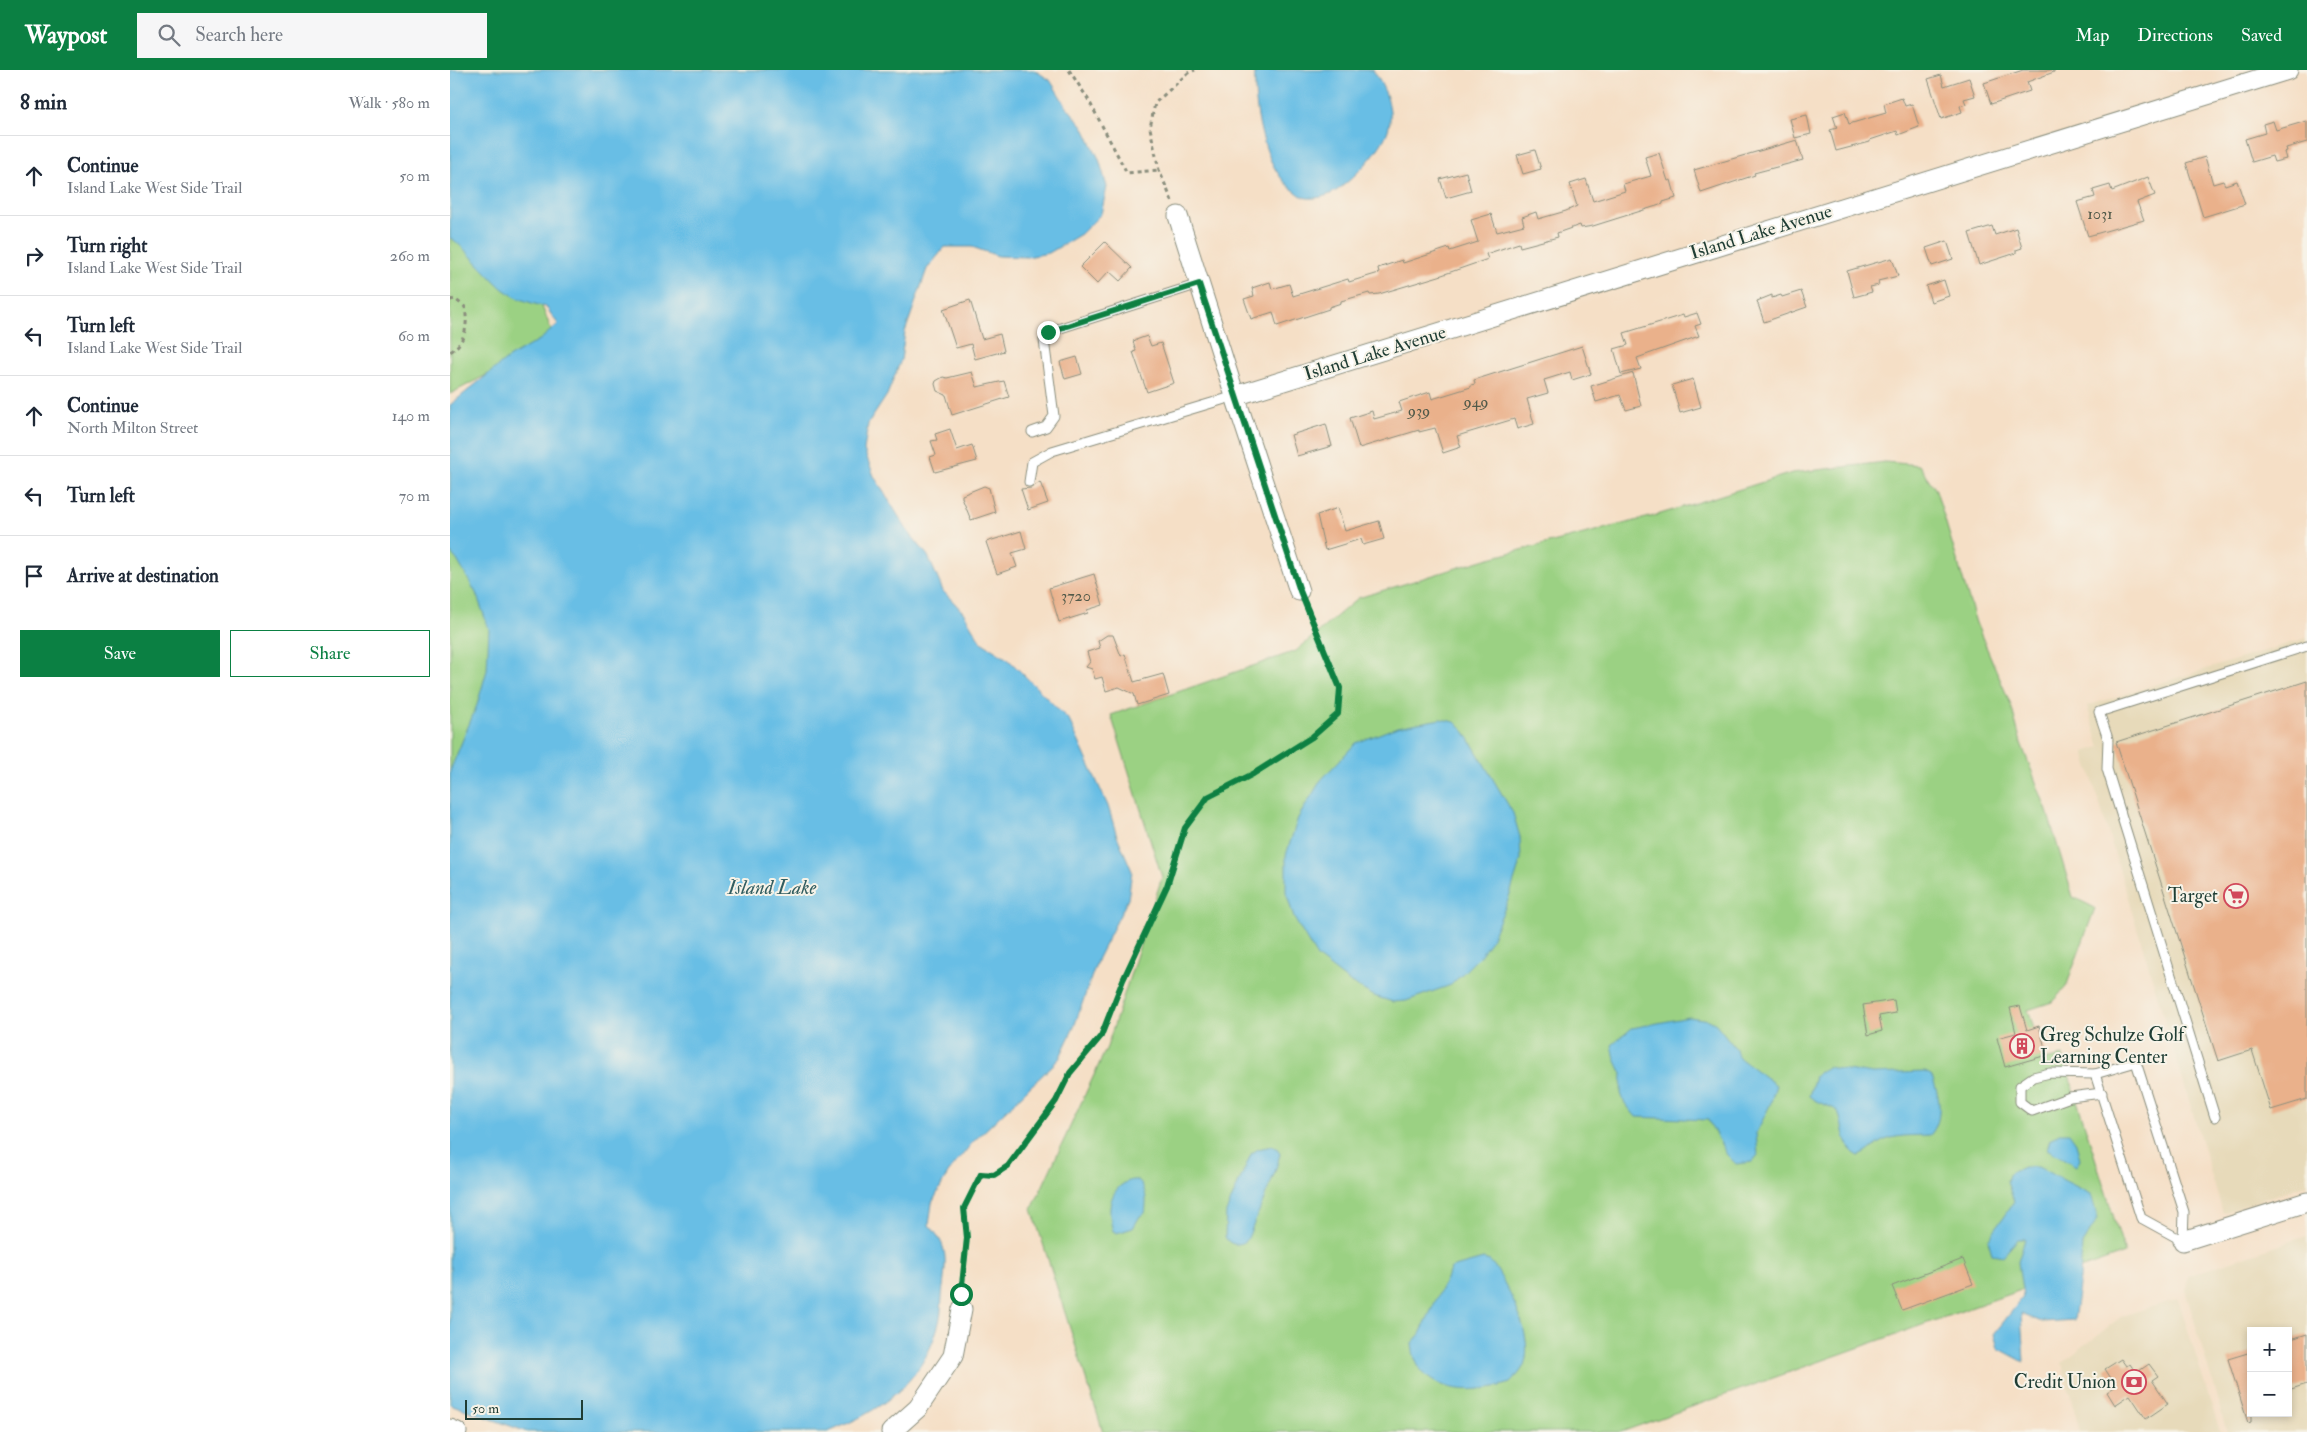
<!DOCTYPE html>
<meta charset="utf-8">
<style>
:root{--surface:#fff;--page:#f6f6f7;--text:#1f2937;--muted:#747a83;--line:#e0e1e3;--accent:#0b8043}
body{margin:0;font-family:"IM FELL Double Pica",serif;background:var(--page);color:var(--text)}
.controls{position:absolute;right:15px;bottom:15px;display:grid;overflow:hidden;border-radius:0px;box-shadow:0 2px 8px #0003}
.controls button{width:45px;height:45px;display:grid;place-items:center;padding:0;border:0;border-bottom:1px solid var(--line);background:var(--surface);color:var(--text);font:25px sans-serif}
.scale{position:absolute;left:15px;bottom:12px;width:118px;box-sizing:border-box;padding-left:5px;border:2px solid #1f3d34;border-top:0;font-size:14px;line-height:18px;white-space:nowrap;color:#1f3d34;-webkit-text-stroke:4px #f7f3e8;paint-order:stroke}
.stop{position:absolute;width:15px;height:15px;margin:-11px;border:4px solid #0b8043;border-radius:50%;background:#fff}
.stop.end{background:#0b8043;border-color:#fff;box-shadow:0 1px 5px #0008}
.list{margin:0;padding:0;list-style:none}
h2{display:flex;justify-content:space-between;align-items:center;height:65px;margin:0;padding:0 20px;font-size:21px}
h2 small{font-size:16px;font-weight:400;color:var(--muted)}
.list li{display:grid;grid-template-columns:32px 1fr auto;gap:15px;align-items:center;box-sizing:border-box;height:80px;padding:0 20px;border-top:1px solid var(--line)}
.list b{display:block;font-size:19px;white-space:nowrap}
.list p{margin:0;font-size:16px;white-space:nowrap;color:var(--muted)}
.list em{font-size:16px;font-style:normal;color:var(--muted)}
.actions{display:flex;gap:10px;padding:15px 20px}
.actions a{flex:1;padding:11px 0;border:1px solid var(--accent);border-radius:0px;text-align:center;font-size:18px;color:var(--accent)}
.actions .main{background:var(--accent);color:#fff}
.icon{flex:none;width:28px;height:28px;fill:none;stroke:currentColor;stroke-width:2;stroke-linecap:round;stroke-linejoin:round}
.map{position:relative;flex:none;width:1857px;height:1362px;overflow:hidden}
header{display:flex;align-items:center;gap:30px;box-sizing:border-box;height:70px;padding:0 25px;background:var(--accent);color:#fff}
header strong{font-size:24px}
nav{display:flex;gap:28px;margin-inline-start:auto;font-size:18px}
.search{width:350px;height:45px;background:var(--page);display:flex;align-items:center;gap:12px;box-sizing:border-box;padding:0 18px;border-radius:0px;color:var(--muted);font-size:19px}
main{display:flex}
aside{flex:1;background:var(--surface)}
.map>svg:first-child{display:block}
.built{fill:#e7daba;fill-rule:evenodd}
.green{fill:#9bd183;stroke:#5d875c}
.water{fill:#68bee5;stroke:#447e8c}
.building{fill:#eab18b}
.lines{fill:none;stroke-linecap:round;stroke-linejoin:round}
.service-casing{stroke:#8a8e7d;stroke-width:11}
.minor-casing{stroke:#8a8e7d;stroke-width:21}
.path{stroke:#8a8e7d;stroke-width:3;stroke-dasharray:4 4;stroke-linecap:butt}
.service{stroke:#fff;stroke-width:9}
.minor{stroke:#fff;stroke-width:19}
.route{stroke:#0b8043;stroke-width:6}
.labels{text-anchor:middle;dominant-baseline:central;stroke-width:4;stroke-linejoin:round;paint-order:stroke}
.number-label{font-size:16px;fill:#525a4a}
.street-label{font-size:19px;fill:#1f3d34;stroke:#f7f3e8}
.poi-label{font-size:19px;fill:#1f3d34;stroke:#f7f3e8;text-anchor:end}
.water-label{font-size:20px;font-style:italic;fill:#315d60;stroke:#f7f3e8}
</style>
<header>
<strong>Waypost</strong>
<div class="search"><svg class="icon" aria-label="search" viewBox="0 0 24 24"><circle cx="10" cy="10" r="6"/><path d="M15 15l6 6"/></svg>Search here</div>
<nav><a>Map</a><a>Directions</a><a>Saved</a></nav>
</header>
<main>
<aside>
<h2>8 min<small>Walk · 580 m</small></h2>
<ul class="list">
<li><svg class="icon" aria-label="ahead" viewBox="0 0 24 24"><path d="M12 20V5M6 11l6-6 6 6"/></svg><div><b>Continue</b><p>Island Lake West Side Trail</p></div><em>50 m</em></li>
<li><svg class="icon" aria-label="right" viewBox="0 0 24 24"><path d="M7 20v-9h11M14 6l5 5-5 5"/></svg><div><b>Turn right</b><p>Island Lake West Side Trail</p></div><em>260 m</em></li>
<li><svg class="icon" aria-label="left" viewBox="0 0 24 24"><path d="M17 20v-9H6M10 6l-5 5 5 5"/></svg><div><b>Turn left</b><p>Island Lake West Side Trail</p></div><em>60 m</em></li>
<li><svg class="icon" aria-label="ahead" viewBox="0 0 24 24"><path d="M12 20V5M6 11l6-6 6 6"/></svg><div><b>Continue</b><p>North Milton Street</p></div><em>140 m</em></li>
<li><svg class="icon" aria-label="left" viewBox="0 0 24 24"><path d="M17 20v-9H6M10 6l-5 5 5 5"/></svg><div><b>Turn left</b></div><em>70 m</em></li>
<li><svg class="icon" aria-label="arrive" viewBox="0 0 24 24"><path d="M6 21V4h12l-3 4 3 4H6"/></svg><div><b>Arrive at destination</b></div></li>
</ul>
<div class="actions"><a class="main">Save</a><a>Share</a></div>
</aside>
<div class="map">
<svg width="1857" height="1362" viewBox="0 0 1857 1362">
<rect width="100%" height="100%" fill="#f7f3e8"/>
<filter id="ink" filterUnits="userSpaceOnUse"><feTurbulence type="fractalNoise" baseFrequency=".02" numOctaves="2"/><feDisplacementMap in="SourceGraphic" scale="10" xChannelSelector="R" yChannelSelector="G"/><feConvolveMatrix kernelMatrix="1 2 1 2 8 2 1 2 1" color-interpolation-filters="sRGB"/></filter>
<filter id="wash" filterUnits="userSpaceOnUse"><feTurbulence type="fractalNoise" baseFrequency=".0096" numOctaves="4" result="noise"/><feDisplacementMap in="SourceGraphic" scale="20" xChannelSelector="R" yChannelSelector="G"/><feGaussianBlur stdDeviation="1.12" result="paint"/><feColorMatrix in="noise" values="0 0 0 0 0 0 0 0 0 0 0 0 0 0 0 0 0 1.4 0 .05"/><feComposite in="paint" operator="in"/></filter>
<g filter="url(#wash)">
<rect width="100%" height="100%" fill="#f5dfc6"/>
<g class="built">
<polygon points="1857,568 1857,1114 1773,1143 1634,682 1650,677 1637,636"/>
<path d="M1857 1166V1362H1777L1736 1223 1737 1206ZM1801 1261H1838V1343H1801Z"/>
<polygon points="1728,1229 1770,1362 1630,1362 1612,1293 1672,1246"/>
</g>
<g class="green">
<polygon points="0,159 85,219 105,269 0,324"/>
<polygon points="1435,392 1469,395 1486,420 1526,553 1561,635 1571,673 1597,741 1623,827 1645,838 1616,917 1602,932 1578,940 1594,990 1613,986 1675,1183 1171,1362 653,1362 582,1139 657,977 712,807 661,645 846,581 908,528 1036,489 1204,446 1342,403"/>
<polygon points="0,462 59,594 0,722"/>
</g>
<g class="water">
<path d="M0 0H584L600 10 616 36 633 56 649 89 657 117 651 144 631 164 599 183 577 187 548 186 522 177H495L477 199 455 262 451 290 437 325 418 354 414 380 424 406 457 460 478 486 493 521 513 542 531 572 559 590 619 650 658 736 667 766 682 801 678 829 648 888 624 957 609 989 522 1073 498 1103 482 1133 479 1155C499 1177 496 1189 493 1218 491 1230 492 1244 488 1256 472 1314 430 1341 378 1362H77L0 1334V701L27 635 37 600 39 559 26 523 7 490 0 482V335L58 288 91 269 108 254 96 237C81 233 66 229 53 219 42 210 8 170 0 168Z"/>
<path d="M805 0H923C934 17 945 38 938 60 932 79 906 106 890 118 882 125 868 129 858 128 853 128 849 124 845 121 813 101 803 35 805 0Z"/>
<polygon points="991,649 1005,652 1015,662 1063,743 1070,767 1071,789 1057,833 1040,872 1029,887 1001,915 956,931 943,932 924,926 901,913 867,887 844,848 836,822 836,785 848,748 871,710 906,673 947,657"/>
<polygon points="1239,947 1259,950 1266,954 1286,979 1288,987 1326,1015 1320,1035 1306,1063 1308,1085 1302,1092 1286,1094 1277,1085 1258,1050 1186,1047 1174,1032 1171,1023 1172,1004 1165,989 1162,975 1182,958"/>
<path d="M1377 997 1423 1004 1475 1002 1481 1005C1489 1022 1495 1049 1480 1065 1463 1066 1444 1064 1429 1073 1421 1078 1418 1083 1409 1086 1392 1078 1394 1057 1388 1041 1379 1035 1368 1034 1359 1026L1365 1006Z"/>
<polygon points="1609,1063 1619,1063 1626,1073 1630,1090 1626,1096 1597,1079 1600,1070"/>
<path d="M822 1076 827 1078 830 1084 825 1102 798 1168C791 1176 781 1177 775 1167L776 1142 801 1084 808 1079Z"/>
<polygon points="1574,1097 1588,1097 1641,1124 1648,1149 1632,1174 1630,1209 1624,1250 1592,1252 1571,1244 1574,1292 1548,1278 1544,1264 1573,1227 1568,1192 1575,1169 1568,1169 1553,1186 1542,1184 1538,1170 1564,1131 1557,1112 1560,1103"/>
<path d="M682 1110H688C697 1121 697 1130 695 1143L690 1146 683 1158 667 1163 663 1161C657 1141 658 1117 682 1110Z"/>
<path d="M1033 1189 1040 1191 1045 1197C1059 1220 1085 1267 1074 1295 1071 1302 1065 1308 1060 1313 1022 1325 965 1325 962 1273L970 1264 1001 1198Z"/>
</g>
<g id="blocks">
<g class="building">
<polygon points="1573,0 1604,0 1604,2 1577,12 1580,21 1541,34 1534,13"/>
<polygon points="1491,5 1494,16 1519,8 1525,26 1514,29 1516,34 1510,36 1512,42 1491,49 1478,9"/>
<polygon points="1452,28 1455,36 1462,34 1469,57 1448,65 1447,61 1420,70 1420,72 1386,81 1380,60 1387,58 1383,46 1395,42 1399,54 1436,43 1434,34"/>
<polygon points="1357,45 1361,64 1345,68 1340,49"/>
<polygon points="1823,51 1826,60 1857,51 1857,72 1836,78 1837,81 1834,82 1836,89 1824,92 1822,86 1802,92 1795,69 1815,63 1813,54"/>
<polygon points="1347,70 1353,90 1304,103 1305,105 1251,123 1244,100"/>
<polygon points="1085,80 1091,99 1073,104 1067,85"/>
<polygon points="1209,83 1218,111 1221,110 1226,128 1213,132 1213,134 1143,156 1131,158 1130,155 1107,163 1108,167 1070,177 1069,173 1036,184 1038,189 989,206 929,224 920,225 919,223 891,231 891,233 879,237 879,239 827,256 823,242 801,249 794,229 804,226 802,218 820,212 822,219 839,214 843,226 898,209 899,212 929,203 928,198 952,190 953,193 999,178 1000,181 1028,172 1021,150 1041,144 1047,162 1074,155 1072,147 1086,142 1088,149 1116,141 1127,136 1120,114 1136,109 1143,131 1175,121 1173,114 1201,106 1195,87"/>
<polygon points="1755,87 1763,114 1773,111 1775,115 1787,111 1795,134 1753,147 1736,93"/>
<polygon points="1016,102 1021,121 996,128 990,109"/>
<polygon points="1698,107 1705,125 1687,132 1694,150 1638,166 1627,132 1645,127 1643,120 1660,115 1662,121"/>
<polygon points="1542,156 1545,165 1566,158 1572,178 1566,180 1566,183 1529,195 1519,163"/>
<polygon points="1497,171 1503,189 1482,196 1476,178"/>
<polygon points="655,172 682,198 670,211 659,201 647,214 630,197"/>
<polygon points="1442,188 1448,206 1428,211 1429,215 1420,217 1422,222 1404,227 1397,201"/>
<polygon points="1494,210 1499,226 1481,232 1476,216"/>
<polygon points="1351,221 1357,237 1314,252 1307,231 1322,225 1322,228 1331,225 1332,227"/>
<polygon points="520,230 532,269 550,264 554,281 525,289 521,274 506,278 493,239"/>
<polygon points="1247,243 1251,254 1245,256 1249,266 1187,288 1191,299 1171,304 1164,279 1178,275 1174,263 1233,245 1234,247"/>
<polygon points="697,266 701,276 711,273 724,313 697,322 683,282 686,281 683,271"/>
<polygon points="1132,276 1141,304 1122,310 1120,302 1094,310 1098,323 1077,329 1084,354 1067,359 1064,349 1007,366 1011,377 993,383 985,358 969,362 969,360 909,378 900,348 922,341 924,349 952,341 949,332 980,322 982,329 1021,317 1021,315 1025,314 1024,310"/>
<polygon points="627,287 632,304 615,309 610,292"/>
<polygon points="522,302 527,317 554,311 559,327 502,345 496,325 487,321 485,314 486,311 493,307 497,308"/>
<polygon points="1183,303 1191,336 1176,340 1170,325 1146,332 1141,316"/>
<polygon points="1243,309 1251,337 1230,343 1222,315"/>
<polygon points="876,354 882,376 847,386 841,365"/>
<polygon points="500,359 507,380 522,375 527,391 485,402 480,387 486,385 481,371 487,370 485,364"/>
<polygon points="590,412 598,433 578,440 571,419 581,418"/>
<polygon points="534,416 539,418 545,442 521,450 512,428 512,425"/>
<polygon points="888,438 895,461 929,451 934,469 913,475 911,469 875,480 867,445"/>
<polygon points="571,461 576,479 562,483 567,497 547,504 536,472"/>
<polygon points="644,504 653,535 637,540 638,543 609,552 599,518"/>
<polygon points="657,565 663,565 671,586 675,584 684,612 713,604 719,625 687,635 684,624 669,617 656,621 652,607 645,609 642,599 636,597 640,592 637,582 650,578 648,571"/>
<polygon points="1857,611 1857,1029 1821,1040 1802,980 1768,991 1666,672"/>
<polygon points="1444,930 1446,943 1429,946 1432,961 1418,965 1413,935"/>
<polygon points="1570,936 1577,960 1589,956 1597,985 1555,997 1547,968 1566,963 1560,938"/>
<polygon points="1513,1189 1523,1214 1452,1240 1442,1216"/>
<polygon points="1857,1264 1857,1314 1838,1320 1838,1270"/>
<polygon points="1801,1282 1801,1352 1798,1353 1778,1289"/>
<polygon points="1671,1289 1676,1296 1680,1294 1686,1303 1699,1294 1708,1306 1702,1310 1718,1334 1696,1349 1680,1325 1665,1335 1657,1322 1666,1316 1655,1299"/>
</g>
</g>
</g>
<g filter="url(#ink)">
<use href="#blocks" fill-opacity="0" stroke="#8a8e7d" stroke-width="1"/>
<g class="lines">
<defs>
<g id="service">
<polyline points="582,362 596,357 604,346 594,270 598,262 749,214"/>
<polyline points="579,412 582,392 602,381 785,326"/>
<polygon points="1686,992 1734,1142 1733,1171 1691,1148 1645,1004"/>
<polyline points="1645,1004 1600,1003 1583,1007 1570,1016 1570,1032 1582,1041 1620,1027 1652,1023"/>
<polyline points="1765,1047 1657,699 1658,669 1649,642 1857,576"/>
</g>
<g id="minor">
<polyline points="728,146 785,326 849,521"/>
<polyline points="785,326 1838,0"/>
<polyline points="1733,1171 1857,1132"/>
<polyline points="0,1359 7,1362"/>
<polyline points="441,1362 468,1338 503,1286 512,1239"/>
</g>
</defs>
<use href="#service" class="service-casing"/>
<use href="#minor" class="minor-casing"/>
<g class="path">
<polyline points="619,0 638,29 677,103 709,100"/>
<polyline points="722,131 709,100 700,58 705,33 738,3 745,0"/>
<path d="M0 230 5 229 15 237C18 255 16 272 0 282"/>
<polyline points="512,1223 517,1168 514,1138 531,1104 543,1105 558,1096 606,1031 620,1003 651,966 673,910 717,816 735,758 758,727 803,704 862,667 888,644 890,617 856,533"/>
</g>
<use href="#service" class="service"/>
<use href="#minor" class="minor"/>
</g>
</g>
<g class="lines" filter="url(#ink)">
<polyline class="route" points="511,1224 517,1168 514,1138 531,1104 544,1105 558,1096 606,1031 620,1003 651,966 673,910 717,816 735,758 758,727 803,704 862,667 888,644 890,618 850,521 749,214 598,262"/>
</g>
<defs>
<symbol id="supermarket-ring" viewBox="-11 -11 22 22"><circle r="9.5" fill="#f7f3e8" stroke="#d1495b" stroke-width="1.5"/><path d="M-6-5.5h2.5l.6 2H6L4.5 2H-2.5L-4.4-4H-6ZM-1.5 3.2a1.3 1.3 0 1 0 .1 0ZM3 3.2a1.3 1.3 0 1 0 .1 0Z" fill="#d1495b"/></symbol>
<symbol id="building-ring" viewBox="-11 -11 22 22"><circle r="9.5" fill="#f7f3e8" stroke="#d1495b" stroke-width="1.5"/><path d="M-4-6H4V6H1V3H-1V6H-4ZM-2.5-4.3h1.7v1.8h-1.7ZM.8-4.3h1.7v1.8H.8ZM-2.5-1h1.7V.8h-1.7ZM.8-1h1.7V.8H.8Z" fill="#d1495b"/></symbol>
<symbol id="bank-ring" viewBox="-11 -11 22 22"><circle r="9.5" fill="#f7f3e8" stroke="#d1495b" stroke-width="1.5"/><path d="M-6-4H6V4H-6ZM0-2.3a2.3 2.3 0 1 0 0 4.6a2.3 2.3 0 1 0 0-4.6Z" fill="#d1495b"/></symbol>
</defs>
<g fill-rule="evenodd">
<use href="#supermarket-ring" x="1772" y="812" width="28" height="28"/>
<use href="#building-ring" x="1558" y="962" width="28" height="28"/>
<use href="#bank-ring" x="1670" y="1298" width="28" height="28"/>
</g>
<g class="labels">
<g class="number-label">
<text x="1650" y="144">1031</text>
<text x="1026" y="332">949</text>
<text x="969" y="341">939</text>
<text x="626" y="526">3720</text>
</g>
<g class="street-label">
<text transform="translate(1311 162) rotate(-17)">Island Lake Avenue</text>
<text transform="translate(925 283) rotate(-17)">Island Lake Avenue</text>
</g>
<g class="poi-label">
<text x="1768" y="826">Target</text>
<text x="1590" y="965" text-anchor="start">Greg Schulze Golf<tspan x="1590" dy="22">Learning Center</tspan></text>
<text x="1666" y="1312">Credit Union</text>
</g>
<g class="water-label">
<text x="322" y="817">Island Lake</text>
</g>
</g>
</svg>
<div class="controls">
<button>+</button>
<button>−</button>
</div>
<div class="scale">50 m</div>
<div class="stop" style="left:511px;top:1224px"></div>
<div class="stop end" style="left:598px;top:262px"></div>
</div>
</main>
